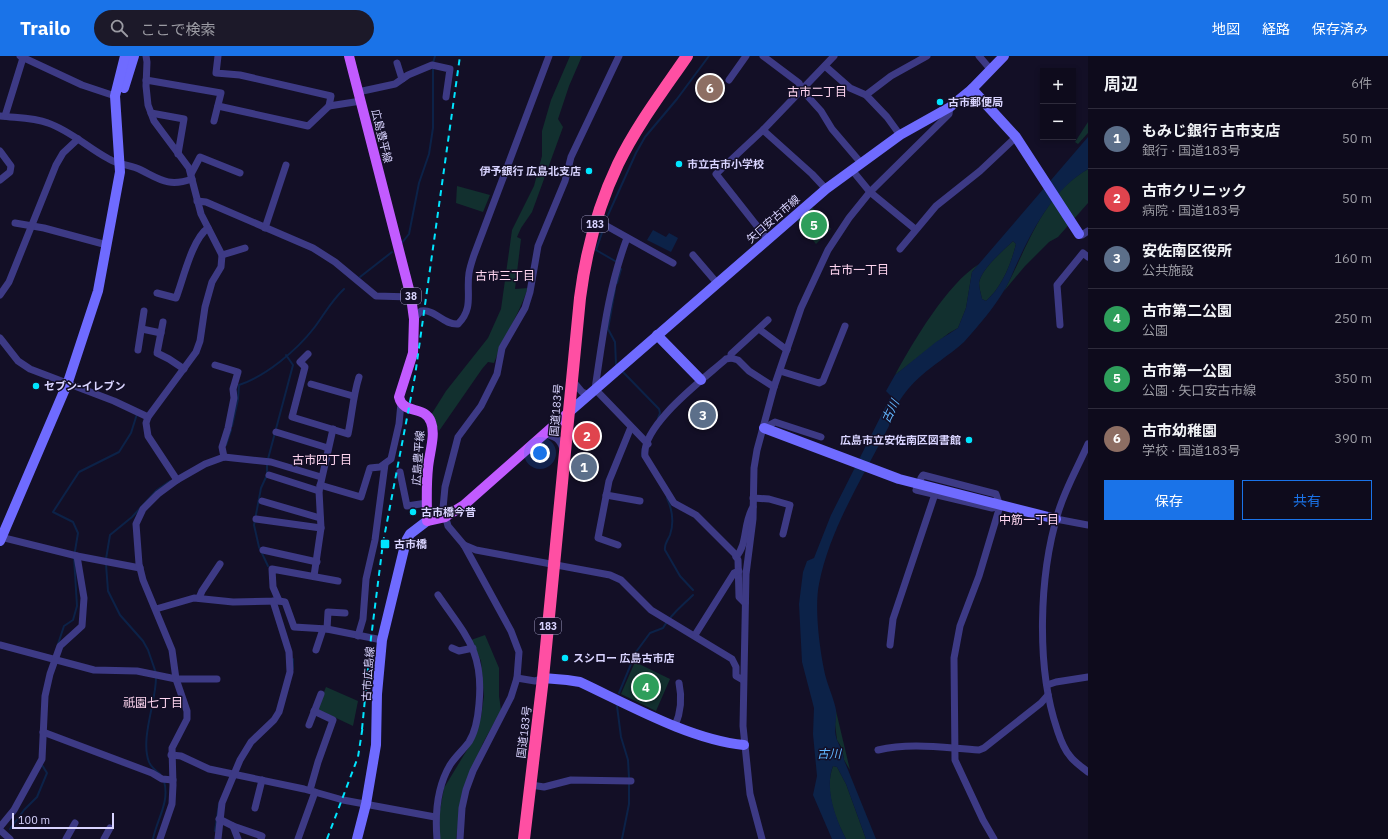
<!DOCTYPE html>
<html lang="ja">
<meta charset="utf-8">
<style>
:root{--surface:#0e0b1c;--page:#1c1929;--text:#f1f3f6;--muted:#9b9ba3;--line:#2e2b3b;--accent:#1a73e8}
body{margin:0;font-family:"IBM Plex Sans","Noto Sans JP",sans-serif;background:var(--page);color:var(--text)}
.controls{position:absolute;right:12px;top:12px;display:grid;overflow:hidden;border-radius:0px;box-shadow:0 2px 6px #0003}
.controls button{width:36px;height:36px;display:grid;place-items:center;padding:0;border:0;border-bottom:1px solid var(--line);background:var(--surface);color:var(--text);font:20px sans-serif}
.scale{position:absolute;left:12px;bottom:10px;width:102px;box-sizing:border-box;padding-left:4px;border:2px solid #d9d4ff;border-top:0;font-size:11px;line-height:14px;white-space:nowrap;color:#d9d4ff;-webkit-text-stroke:3px #130f26;paint-order:stroke}
.you{position:absolute;left:540px;top:397px;width:14px;height:14px;margin:-10px;border:3px solid #fff;border-radius:50%;background:#1a73e8;box-shadow:0 0 0 6px #1a73e833}
.badge{display:grid;place-items:center;width:26px;height:26px;border-radius:50%;background:var(--accent);color:#fff;font-size:13px;font-weight:700}
.pin{position:absolute;translate:-50% -50%;border:2px solid #fff;box-shadow:0 1px 4px #0006}
.list{margin:0;padding:0;list-style:none}
h2{display:flex;justify-content:space-between;align-items:center;height:52px;margin:0;padding:0 16px;font-size:17px}
h2 small{font-size:13px;font-weight:400;color:var(--muted)}
.list li{display:grid;grid-template-columns:26px 1fr auto;gap:12px;align-items:center;box-sizing:border-box;height:60px;padding:0 16px;border-top:1px solid var(--line)}
.list b{display:block;font-size:15px;white-space:nowrap}
.list p{margin:0;font-size:13px;white-space:nowrap;color:var(--muted)}
.list em{font-size:13px;font-style:normal;color:var(--muted)}
.actions{display:flex;gap:8px;padding:12px 16px}
.actions a{flex:1;padding:9px 0;border:1px solid var(--accent);border-radius:0px;text-align:center;font-size:14px;color:var(--accent)}
.actions .main{background:var(--accent);color:#fff}
.icon{flex:none;width:22px;height:22px;fill:none;stroke:currentColor;stroke-width:2;stroke-linecap:round;stroke-linejoin:round}
.map{position:relative;flex:none;width:1088px;height:783px;overflow:hidden}
header{display:flex;align-items:center;gap:24px;box-sizing:border-box;height:56px;padding:0 20px;background:var(--accent);color:#fff}
header strong{font-size:19px}
nav{display:flex;gap:22px;margin-inline-start:auto;font-size:14px}
.search{width:280px;height:36px;background:var(--page);display:flex;align-items:center;gap:10px;box-sizing:border-box;padding:0 14px;border-radius:22px;color:var(--muted);font-size:15px}
main{display:flex}
aside{flex:1;background:var(--surface)}
.map>svg:first-child{display:block}
.green{fill:#12302f}
.water{fill:#0c2248;fill-rule:evenodd}
.lines{fill:none;stroke-linecap:round;stroke-linejoin:round}
.stream{stroke:#0c2248;stroke-width:2}
.street{stroke:#3d3a85;stroke-width:7}
.secondary{stroke:#6f6bff;stroke-width:10}
.primary{stroke:#c25bff;stroke-width:10}
.highway{stroke:#ff4fa3;stroke-width:12}
.rail{stroke:#00e5ff;stroke-width:2;stroke-dasharray:6 5;stroke-linecap:butt}
.poi-dot{fill:#00e5ff;stroke:#130f26;stroke-width:1.5}
.labels{text-anchor:middle;dominant-baseline:central;stroke-width:3;stroke-linejoin:round;paint-order:stroke}
.shield{fill:#130f26;stroke:#9e99be;stroke-width:1}
.shield-label{font-size:10px;font-weight:bold;fill:#d9d4ff}
.poi-label{font-size:11px;font-weight:bold;fill:#d9d4ff;stroke:#130f26;text-anchor:start}
.street-label{font-size:11px;fill:#d9d4ff;stroke:#130f26}
.neighbourhood-label{font-size:12px;fill:#ffd6f0;stroke:#130f26}
.water-label{font-size:12px;font-style:italic;fill:#62b6ff;stroke:#130f26}
</style>
<header>
<strong>Trailo</strong>
<div class="search"><svg class="icon" aria-label="search" viewBox="0 0 24 24"><circle cx="10" cy="10" r="6"/><path d="M15 15l6 6"/></svg>ここで検索</div>
<nav><a>地図</a><a>経路</a><a>保存済み</a></nav>
</header>
<main>
<div class="map">
<svg width="1088" height="783" viewBox="0 0 1088 783">
<rect width="100%" height="100%" fill="#130f26"/>
<g class="green">
<path d="M570 0H582L569 30 558 63 563 71 532 156 521 172 517 181 521 183 515 233 528 232C519 258 504 281 494 307L488 306 482 313 439 375 431 359 446 335 488 282 501 253 512 174 534 130 542 100V75L551 44Z"/>
<polygon points="1088,66 1088,77 1078,88 1075,86"/>
<path d="M1088 113V147L1058 181 1049 186 1025 210 1004 235C1028 191 1042 139 1088 113Z"/>
<polygon points="457,130 490,139 483,156 456,147"/>
<polygon points="812,151 831,173 816,188 797,164"/>
<path d="M1013 185 1016 188C1011 208 1002 231 986 245L982 243C981 238 979 232 979 227 981 213 1003 195 1013 185Z"/>
<path d="M979 208 972 216 966 252 958 272 949 277 895 319C913 286 947 228 979 208Z"/>
<polygon points="485,579 499,612 499,640 501,654 483,687 463,733 456,783 440,783 439,759 444,732 473,684 481,661 484,640 481,605 471,584"/>
<polygon points="635,606 670,623 656,655 621,638"/>
<polygon points="326,631 358,645 353,670 317,653"/>
<polygon points="836,655 850,714 844,704 842,692 837,684 835,668"/>
<path d="M833 710 837 711 846 728 866 783H846C835 763 824 733 833 710Z"/>
</g>
<g class="water">
<path d="M1088 81V113C1055 132 1035 169 1019 203 1014 213 1011 223 1005 233 994 252 978 270 964 286 957 293 947 299 940 305 915 323 897 340 889 370 863 421 830 472 819 528 814 552 820 598 826 622 829 633 834 643 836 654 837 664 833 674 837 684 840 691 843 696 844 704L876 783H866L846 728 837 711 833 710C824 733 836 763 846 783H832L813 739 817 720 813 678 814 652 802 606 799 548 803 516 807 505 814 502 831 459 891 340 886 335 895 319 936 286 958 272 966 252 972 216ZM1013 185 1016 188C1011 208 1002 231 986 245L982 243C981 238 979 232 979 227 981 213 1003 195 1013 185Z"/>
<polygon points="653,174 666,181 669,177 678,182 671,196 647,184"/>
</g>
<g class="lines">
<g class="stream">
<polyline points="433,7 435,0"/>
<polyline points="608,159 636,97 645,81 677,43 709,0"/>
<polyline points="604,171 596,194 615,205"/>
<polyline points="401,188 409,178 419,127 429,98 433,72 433,11"/>
<polyline points="360,221 392,196"/>
<polyline points="617,227 621,213"/>
<polyline points="615,233 608,273 615,286 616,308"/>
<polyline points="622,315 659,353 660,357 658,362"/>
<path d="M232 370 238 343 239 329C266 320 296 295 314 272 324 259 331 245 344 233"/>
<polyline points="226,389 231,374"/>
<polyline points="642,400 643,391"/>
<polyline points="268,403 293,309 286,299"/>
<polyline points="267,409 267,419 261,432 254,469 259,491 268,510"/>
<path d="M667 442C672 453 674 467 670 479 668 484 664 488 665 494L680 520 693 534"/>
<polyline points="106,503 110,479 132,461 157,434 170,425"/>
<polyline points="106,508 108,535 120,559 143,585 148,594 156,617"/>
<polyline points="58,588 64,570 73,564 77,550 74,501 78,477 73,466 53,456 79,416 119,396 131,377 137,358"/>
<polyline points="293,603 293,613"/>
<path d="M156 622C156 646 140 683 149 706 151 711 156 715 160 718"/>
<path d="M619 637 636 596 650 577 663 572C670 559 682 550 693 539"/>
<polyline points="617,650 621,681 628,704 629,722 629,748 622,783"/>
<polyline points="10,773 24,754 37,741 47,717 42,709"/>
<polyline points="215,775 219,748"/>
<path d="M153 783C157 763 170 746 164 725"/>
</g>
<g class="street">
<polyline points="20,0 82,29 115,40"/>
<polyline points="146,0 147,6 146,30 148,49 154,65 189,112 201,158 222,199 221,211 212,226 205,251 200,285 196,296 148,361 146,367 148,380 177,424"/>
<polyline points="218,0 216,17 240,19 331,40 329,50 308,70 218,50"/>
<polyline points="763,0 799,27 802,34 821,55 832,73 861,107"/>
<polyline points="979,0 991,14"/>
<polyline points="397,7 402,23"/>
<polyline points="825,10 850,32 866,39 887,61 900,79"/>
<polyline points="146,24 221,37 214,65"/>
<polyline points="729,24 746,0"/>
<polyline points="358,36 395,28 408,19 432,9 450,13 446,41"/>
<polyline points="866,39 891,20 927,0"/>
<polyline points="329,50 361,45"/>
<polyline points="151,57 184,63 178,98"/>
<path d="M0 60C16 62 33 61 48 67 71 75 88 92 109 103 119 109 131 109 141 114 161 124 169 131 192 123"/>
<polyline points="5,60 23,2"/>
<polyline points="763,74 812,118 826,133"/>
<polyline points="0,95 11,110 10,116 0,124"/>
<polyline points="852,114 870,136 915,173"/>
<polyline points="191,118 200,101 240,117"/>
<polyline points="197,145 206,146 313,192 335,206 376,240 411,241"/>
<polyline points="596,164 673,207"/>
<polyline points="15,167 44,172 107,189"/>
<polyline points="265,172 286,109"/>
<polyline points="1079,178 1082,179 1088,175"/>
<path d="M627 182C608 233 603 280 595 333L648 388"/>
<polyline points="768,184 716,118 763,74 834,0"/>
<polyline points="900,193 936,150 980,115 1016,81"/>
<polyline points="222,199 245,192"/>
<polyline points="693,199 717,227"/>
<path d="M157 237 176 242C183 224 192 183 208 172"/>
<polyline points="0,239 9,226 56,109 63,97 78,83"/>
<path d="M414 263 421 255C436 253 443 269 458 268 474 252 466 237 469 217 470 211 472 205 474 199L549 0"/>
<polyline points="163,266 157,297 169,303 184,313"/>
<polyline points="1060,269 1057,229 1083,197 1088,201"/>
<polyline points="142,273 161,277"/>
<polyline points="759,273 787,294"/>
<polyline points="0,282 18,305 30,313 114,345 148,361"/>
<polyline points="138,294 144,255"/>
<path d="M308 298 300 306 305 311 292 361 348 378C352 359 353 340 359 321"/>
<polyline points="731,302 731,298 768,264"/>
<polyline points="215,309 238,316 233,333 234,342 228,372 222,391 224,401"/>
<polyline points="780,315 819,327 823,325 845,270"/>
<polyline points="572,324 582,336 589,339"/>
<polyline points="311,328 353,340"/>
<polyline points="764,372 775,366 821,381"/>
<polyline points="276,376 328,392"/>
<path d="M545 378C555 380 560 383 563 393"/>
<path d="M1088 388C1078 411 1065 433 1058 457 1039 520 1036 611 1057 673 1060 682 1063 692 1070 700 1074 706 1082 711 1088 716"/>
<polyline points="400,416 407,450 427,447"/>
<polyline points="269,419 319,435"/>
<polyline points="320,429 361,441 370,412 380,411 391,403 399,368 401,347"/>
<polyline points="917,431 916,434 992,452 1000,450 996,438 923,419 921,422"/>
<polyline points="606,439 640,445"/>
<polyline points="753,442 769,443 790,449 783,478"/>
<polyline points="262,445 320,462"/>
<polyline points="256,463 321,472"/>
<polyline points="1056,463 1088,469"/>
<polyline points="0,481 77,500 140,512"/>
<polyline points="464,489 476,494 610,519 621,524 651,554 732,603 736,611 736,620 743,624"/>
<polyline points="618,489 598,482 609,425 631,371"/>
<polyline points="263,494 317,506"/>
<path d="M736 501C748 488 743 467 753 451"/>
<polyline points="314,520 321,472 319,435 333,373"/>
<polyline points="199,542 202,535 220,508"/>
<polyline points="279,545 285,546 294,571 327,573 382,584"/>
<path d="M745 547 739 541 738 504 735 498 696 459 674 447 645 400C641 369 705 322 726 303L731 302 738 304 749 315 774 331"/>
<polyline points="156,553 194,542 233,546 279,545 273,531 272,513 338,525"/>
<polyline points="327,573 328,556 345,557"/>
<polyline points="695,579 734,517 739,515"/>
<polyline points="358,580 363,563 366,523 375,484 385,408"/>
<polyline points="0,589 94,614 137,615 176,623 217,623"/>
<polyline points="890,589 893,563 935,438"/>
<polyline points="452,592 459,595 473,592"/>
<polyline points="316,594 323,573"/>
<polyline points="517,622 535,625 543,622"/>
<polyline points="1047,629 1056,626 1088,621"/>
<polyline points="309,669 321,638"/>
<path d="M675 670C681 656 682 641 679 627"/>
<polyline points="43,676 152,717 162,723 173,724"/>
<path d="M878 694C911 686 945 692 979 694L984 692 1041 647 1048 639"/>
<polyline points="171,699 181,700 209,713 304,733 343,744 435,761"/>
<polyline points="531,729 544,731 571,724 631,725"/>
<polyline points="310,734 318,706 333,664 314,655"/>
<polyline points="255,752 262,724"/>
<polyline points="219,763 233,770 262,780 261,783"/>
<polyline points="233,770 238,783"/>
<polyline points="0,771 14,754 42,703 45,640 50,618 60,590 82,570 84,542 77,500"/>
<polyline points="0,774 10,783"/>
<polyline points="66,783 75,767"/>
<polyline points="104,783 110,772"/>
<polyline points="160,783 172,748 173,729 172,692 187,663 187,655 176,623 172,594 143,524 139,508 136,468 143,453 158,438 177,424 205,408 224,401 271,406 321,421"/>
<polyline points="218,783 222,747 240,704 251,686 274,664 279,656 290,616 289,596 273,545"/>
<polyline points="298,783 315,736"/>
<path d="M437 783C435 759 437 731 450 709 455 701 463 694 469 686 476 675 478 661 479 648 484 595 466 580 438 539"/>
<polyline points="460,783 462,752 466,734 473,715 511,641 517,622 519,596 511,575 464,489 448,470 443,452 445,431 458,381 481,350 497,318 502,292 525,252 530,236 538,190 565,125 571,101 619,0"/>
<polyline points="762,783 750,738 743,670 746,518 753,463 754,412 757,394 774,331 801,252 828,194 849,162 870,136 949,58 950,51"/>
<polyline points="994,783 983,764 955,704 954,602 960,570 979,520 1000,450"/>
</g>
<g class="secondary">
<polyline points="124,32 134,0"/>
<polyline points="972,33 1016,81 1079,178"/>
<polyline points="657,279 701,324"/>
<polyline points="568,357 826,133 900,79 950,51 972,33 1004,0"/>
<polyline points="764,372 899,423 1056,463"/>
<polyline points="0,485 68,326 98,235 120,116 115,40 125,0"/>
<path d="M543 622 567 624 580 626C629 649 691 684 744 689"/>
<polyline points="357,783 366,748 376,689 377,638 382,584 406,485 410,478 427,465"/>
</g>
<path class="primary" d="M349 0 411 241 414 263 413 297 399 341C403 359 425 349 431 366 436 379 429 398 428 412 426 430 427 448 427 465L445 461 464 449 568 357"/>
<path class="highway" d="M524 783 543 622 580 242C586 195 598 150 618 108 637 69 663 35 687 0"/>
<g class="rail">
<polyline points="362,673 371,582 383,487 415,320 460,0"/>
<polyline points="327,783 358,701 363,669"/>
</g>
</g>
<g class="poi-dot">
<circle cx="940" cy="46" r="4"/>
<circle cx="679" cy="108" r="4"/>
<circle cx="589" cy="115" r="4"/>
<circle cx="36" cy="330" r="4"/>
<circle cx="969" cy="384" r="4"/>
<circle cx="413" cy="456" r="4"/>
<rect x="380" y="483" width="10" height="10" rx="2"/>
<circle cx="565" cy="602" r="4"/>
</g>
<g class="labels">
<g class="shield">
<rect x="582" y="160" width="26" height="16" rx="3"/>
<rect x="401" y="232" width="20" height="16" rx="3"/>
<rect x="535" y="562" width="26" height="16" rx="3"/>
</g>
<g class="shield-label">
<text x="595" y="168">183</text>
<text x="411" y="240">38</text>
<text x="548" y="570">183</text>
</g>
<g class="poi-label">
<text x="948" y="46">古市郵便局</text>
<text x="687" y="108">市立古市小学校</text>
<text x="581" y="115" text-anchor="end">伊予銀行 広島北支店</text>
<text x="44" y="330">セブン-イレブン</text>
<text x="961" y="384" text-anchor="end">広島市立安佐南区図書館</text>
<text x="421" y="456">古市橋今昔</text>
<text x="394" y="488">古市橋</text>
<text x="573" y="602">スシロー 広島古市店</text>
</g>
<g class="street-label">
<text transform="translate(382 80) rotate(76)">広島豊平線</text>
<text transform="translate(773 163) rotate(-41)">矢口安古市線</text>
<text transform="translate(556 354) rotate(-85)">国道183号</text>
<text transform="translate(418 402) rotate(-86)">広島豊平線</text>
<text transform="translate(368 618) rotate(-86)">古市広島線</text>
<text transform="translate(524 676) rotate(-83)">国道183号</text>
</g>
<g class="neighbourhood-label">
<text x="817" y="35">古市二丁目</text>
<text x="859" y="213">古市一丁目</text>
<text x="505" y="219">古市三丁目</text>
<text x="322" y="403">古市四丁目</text>
<text x="1029" y="463">中筋一丁目</text>
<text x="153" y="646">祇園七丁目</text>
</g>
<g class="water-label">
<text transform="translate(890 355) rotate(-64)">古川</text>
<text x="829" y="697">古川</text>
</g>
</g>
</svg>
<div class="controls">
<button>+</button>
<button>−</button>
</div>
<div class="scale">100 m</div>
<div class="you"></div>
<div class="pin badge" style="left:584px;top:411px;background:#5c6f8a">1</div>
<div class="pin badge" style="left:587px;top:380px;background:#e0444e">2</div>
<div class="pin badge" style="left:703px;top:359px;background:#5c6f8a">3</div>
<div class="pin badge" style="left:646px;top:631px;background:#2e9e5b">4</div>
<div class="pin badge" style="left:814px;top:169px;background:#2e9e5b">5</div>
<div class="pin badge" style="left:710px;top:32px;background:#8d6e63">6</div>
</div>
<aside>
<h2>周辺<small>6件</small></h2>
<ul class="list">
<li><span class="badge" style="background:#5c6f8a">1</span><div><b>もみじ銀行 古市支店</b><p>銀行 · 国道183号</p></div><em>50 m</em></li>
<li><span class="badge" style="background:#e0444e">2</span><div><b>古市クリニック</b><p>病院 · 国道183号</p></div><em>50 m</em></li>
<li><span class="badge" style="background:#5c6f8a">3</span><div><b>安佐南区役所</b><p>公共施設</p></div><em>160 m</em></li>
<li><span class="badge" style="background:#2e9e5b">4</span><div><b>古市第二公園</b><p>公園</p></div><em>250 m</em></li>
<li><span class="badge" style="background:#2e9e5b">5</span><div><b>古市第一公園</b><p>公園 · 矢口安古市線</p></div><em>350 m</em></li>
<li><span class="badge" style="background:#8d6e63">6</span><div><b>古市幼稚園</b><p>学校 · 国道183号</p></div><em>390 m</em></li>
</ul>
<div class="actions"><a class="main">保存</a><a>共有</a></div>
</aside>
</main>
